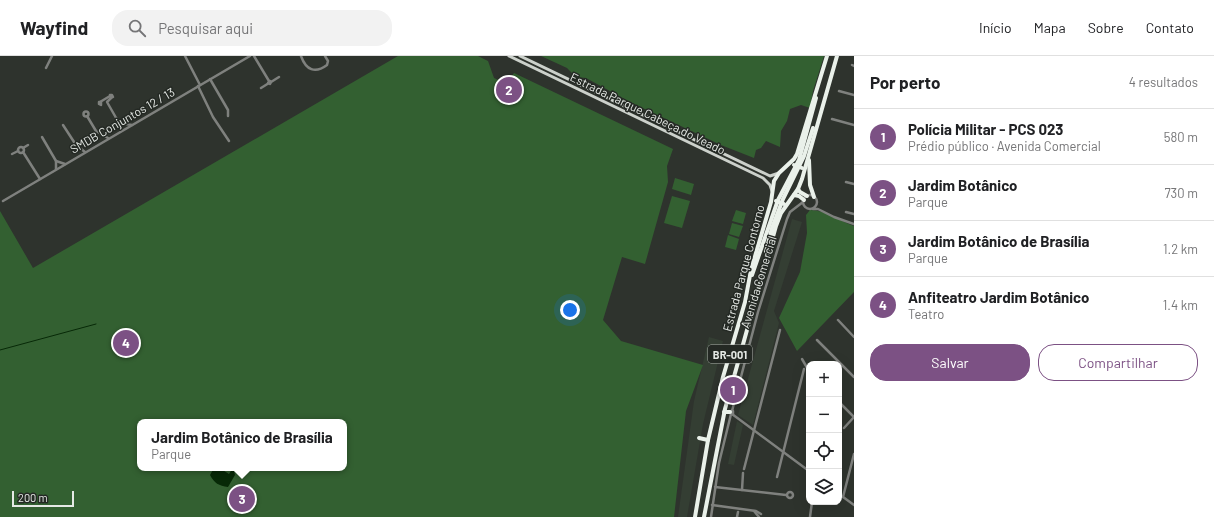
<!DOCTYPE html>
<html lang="pt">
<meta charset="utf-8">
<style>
:root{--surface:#fff;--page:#f2f2f2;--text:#202124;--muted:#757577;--line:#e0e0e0;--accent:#7c5184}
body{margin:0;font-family:Barlow,sans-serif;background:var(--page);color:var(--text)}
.controls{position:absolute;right:12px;bottom:12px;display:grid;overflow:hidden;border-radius:8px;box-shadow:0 4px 16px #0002}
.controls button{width:36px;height:36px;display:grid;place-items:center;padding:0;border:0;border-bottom:1px solid var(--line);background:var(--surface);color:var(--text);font:20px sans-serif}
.scale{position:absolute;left:12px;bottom:10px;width:62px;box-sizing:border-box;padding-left:4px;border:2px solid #e5e9e5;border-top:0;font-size:11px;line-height:14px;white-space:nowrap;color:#e5e9e5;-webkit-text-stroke:3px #242924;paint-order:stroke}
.you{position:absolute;left:570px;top:254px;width:14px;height:14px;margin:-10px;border:3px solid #fff;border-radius:50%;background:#1a73e8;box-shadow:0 0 0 6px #1a73e833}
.badge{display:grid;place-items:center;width:26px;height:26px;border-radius:50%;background:var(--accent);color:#fff;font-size:13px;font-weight:700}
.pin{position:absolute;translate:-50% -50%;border:2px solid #fff;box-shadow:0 1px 4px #0006}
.popup{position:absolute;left:137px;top:363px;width:210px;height:52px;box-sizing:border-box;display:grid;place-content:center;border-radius:8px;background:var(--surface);filter:drop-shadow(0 1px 3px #0005);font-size:13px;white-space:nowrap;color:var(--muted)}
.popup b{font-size:15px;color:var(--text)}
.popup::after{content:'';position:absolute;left:50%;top:100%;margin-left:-8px;border:8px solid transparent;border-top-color:var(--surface)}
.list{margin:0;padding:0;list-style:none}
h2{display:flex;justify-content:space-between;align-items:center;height:52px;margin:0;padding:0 16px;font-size:17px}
h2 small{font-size:13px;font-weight:400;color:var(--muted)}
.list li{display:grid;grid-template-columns:26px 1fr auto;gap:12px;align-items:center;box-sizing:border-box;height:56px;padding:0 16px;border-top:1px solid var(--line)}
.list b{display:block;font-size:15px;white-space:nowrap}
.list p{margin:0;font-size:13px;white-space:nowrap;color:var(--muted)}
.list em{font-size:13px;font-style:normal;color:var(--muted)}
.actions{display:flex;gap:8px;padding:12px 16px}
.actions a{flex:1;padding:9px 0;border:1px solid var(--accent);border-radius:16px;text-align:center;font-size:14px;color:var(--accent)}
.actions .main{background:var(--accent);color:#fff}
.icon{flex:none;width:22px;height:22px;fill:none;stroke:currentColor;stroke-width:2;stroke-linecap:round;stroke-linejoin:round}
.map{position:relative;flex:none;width:854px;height:461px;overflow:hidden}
header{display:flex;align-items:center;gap:24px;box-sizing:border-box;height:56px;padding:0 20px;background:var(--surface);border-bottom:1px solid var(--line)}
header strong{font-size:19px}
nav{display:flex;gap:22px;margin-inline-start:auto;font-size:14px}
.search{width:280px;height:36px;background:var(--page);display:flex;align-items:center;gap:10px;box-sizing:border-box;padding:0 14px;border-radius:16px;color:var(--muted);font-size:15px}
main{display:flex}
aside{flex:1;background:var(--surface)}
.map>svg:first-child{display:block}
.built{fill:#343e33}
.green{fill:#336031;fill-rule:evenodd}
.water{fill:#072907}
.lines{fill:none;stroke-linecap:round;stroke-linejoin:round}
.stream{stroke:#072907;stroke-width:1}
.minor{stroke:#7f817e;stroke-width:2.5}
.major{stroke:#ccd1cb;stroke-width:3}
.highway{stroke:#eaf1ea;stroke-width:4}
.highway-bridge{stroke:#eaf1ea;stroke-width:4}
.labels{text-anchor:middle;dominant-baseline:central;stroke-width:3;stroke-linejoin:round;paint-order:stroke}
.shield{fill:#242924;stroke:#abafab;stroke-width:1}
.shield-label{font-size:11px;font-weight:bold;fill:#e5e9e5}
.street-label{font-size:12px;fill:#e5e9e5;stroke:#242924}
</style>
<header>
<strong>Wayfind</strong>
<div class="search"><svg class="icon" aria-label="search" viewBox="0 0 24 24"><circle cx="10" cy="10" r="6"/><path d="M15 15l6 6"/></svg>Pesquisar aqui</div>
<nav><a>Início</a><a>Mapa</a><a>Sobre</a><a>Contato</a></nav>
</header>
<main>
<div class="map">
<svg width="854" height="461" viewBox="0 0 854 461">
<rect width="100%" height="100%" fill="#2e332d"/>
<g class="built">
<polygon points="792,163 802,166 774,255 779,267 753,369 738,359"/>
<polygon points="709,281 723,285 703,368 687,461 678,461 694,345"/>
<polygon points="737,365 743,369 734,409 728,408"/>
</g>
<g class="green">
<path d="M398 0H478L488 5 494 22 503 26 507 36 516 33 512 20 514 17 673 93 667 110 668 126 645 208 622 201 603 264 621 285 703 309 686 355 674 461H0V155L33 212ZM140 366H344V412H140Z"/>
<polygon points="541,0 824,0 813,35 810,52 801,49 790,53 787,65 781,75 780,91 766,85 761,92 756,94 754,102 721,89 632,47 586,22 576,21 567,12"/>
<polygon points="675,122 694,128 691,139 672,133"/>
<polygon points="672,140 690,145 682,172 664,167"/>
<polygon points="736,154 746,157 743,168 732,165"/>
<path d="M810 154C825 154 840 165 854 170V236L797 295 779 262 800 216 807 177 806 159Z"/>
<polygon points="732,167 743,170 739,181 729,178"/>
<polygon points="728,179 739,183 736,194 725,191"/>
</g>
<path class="water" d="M214 412 221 413 229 418 231 415H234L235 419 228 431C219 430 214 427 210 419Z"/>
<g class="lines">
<polyline class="stream" points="0,294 96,268"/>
<g class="minor">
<polyline points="185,0 200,29"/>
<polyline points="254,0 269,25"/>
<path d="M301 0C306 14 315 18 327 9L328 5 325 0"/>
<polyline points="852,9 854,10"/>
<polyline points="46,12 52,0"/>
<polyline points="210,23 228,54 228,60"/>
<polygon points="270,25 271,26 270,28 268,27"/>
<polyline points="271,26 279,21"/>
<polyline points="198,30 213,61 229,85"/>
<polyline points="261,32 269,27"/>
<polyline points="839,35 854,39"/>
<polygon points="110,39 112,39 113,41 111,42"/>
<polyline points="111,42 107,46 119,67 132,69"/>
<polygon points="99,46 101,46 101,49 99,48"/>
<polyline points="100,46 110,40"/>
<circle cx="86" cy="58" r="2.5"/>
<polyline points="87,60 96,75 108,82"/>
<polyline points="832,63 854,69"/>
<polyline points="63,69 76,89 85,96"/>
<polyline points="42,81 56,105 56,113"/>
<circle cx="21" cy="94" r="3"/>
<polyline points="23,92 28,89"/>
<polyline points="23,96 40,123"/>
<polyline points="12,98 18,95"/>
<polyline points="56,105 65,108"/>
<polyline points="846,126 854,128"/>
<circle cx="810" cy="146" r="7"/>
<polyline points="3,145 250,0"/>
<polyline points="813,153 818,153 834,161 854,168"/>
<polyline points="846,156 854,158"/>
<polyline points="838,264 854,281"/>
<polyline points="817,284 854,321"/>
<polyline points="802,303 809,315"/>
<polyline points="839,346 854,361"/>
<polygon points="731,355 733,355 733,358 730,357"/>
<polyline points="732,355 758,256 787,163 790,156 803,146"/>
<polyline points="732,358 809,415"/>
<polyline points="844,372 854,361"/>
<polyline points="744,413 780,274"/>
<polyline points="777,421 804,313"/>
<polyline points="715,431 786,439"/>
<polyline points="742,434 743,417"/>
<circle cx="790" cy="439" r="3"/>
<polyline points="839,438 854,449"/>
<polyline points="843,441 854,398"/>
<polyline points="712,449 756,455 761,458"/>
<polyline points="754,455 759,461"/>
<polyline points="711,461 719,407 731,358"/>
<polyline points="737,461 738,456"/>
<polyline points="810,461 812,446"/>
</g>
<g class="major">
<polyline points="509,0 763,122 770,129 772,135"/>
<polyline points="520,0 766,118 770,120 779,117"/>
</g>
<g class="highway">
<polyline points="809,104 810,129 814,141"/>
<polyline points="798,133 800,136 807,140"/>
<polyline points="794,139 799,140 804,144"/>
<polyline points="766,196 772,172 783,143 804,100 813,72"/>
<polyline points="752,219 778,144 799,104 816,42"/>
<polyline points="724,356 730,356"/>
<polyline points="699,382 708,384"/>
<polyline points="695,461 708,384 723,321 745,246 751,214 771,146 774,125 779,117 794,103 797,98 827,0"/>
<polyline points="704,461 725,353 776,170 781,157 798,133 802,123 837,0"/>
</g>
<g class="highway-bridge">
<polyline points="794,109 802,112"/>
<polyline points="776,145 784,148"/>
</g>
</g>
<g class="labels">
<rect class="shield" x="708" y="289" width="44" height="18" rx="3"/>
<g class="shield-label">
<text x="730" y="298">BR-001</text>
</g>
<g class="street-label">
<text transform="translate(648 57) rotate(26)">Estrada Parque Cabeça do Veado</text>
<text transform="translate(122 64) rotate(-30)">SMDB Conjuntos 12 / 13</text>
<text transform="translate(743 212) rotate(-75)">Estrada Parque Contorno</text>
<text transform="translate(758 226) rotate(-73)">Avenida Comercial</text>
</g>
</g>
</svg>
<div class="controls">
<button>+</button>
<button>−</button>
<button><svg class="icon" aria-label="locate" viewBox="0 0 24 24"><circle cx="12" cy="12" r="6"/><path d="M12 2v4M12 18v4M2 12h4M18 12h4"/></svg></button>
<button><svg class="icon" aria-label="layers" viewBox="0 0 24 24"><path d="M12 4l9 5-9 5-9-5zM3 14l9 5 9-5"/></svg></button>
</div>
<div class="scale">200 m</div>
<div class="you"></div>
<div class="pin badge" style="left:733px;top:334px">1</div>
<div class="pin badge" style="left:509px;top:34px">2</div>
<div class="pin badge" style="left:242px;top:443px">3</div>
<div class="popup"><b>Jardim Botânico de Brasília</b>Parque</div>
<div class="pin badge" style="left:126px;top:287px">4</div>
</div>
<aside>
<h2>Por perto<small>4 resultados</small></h2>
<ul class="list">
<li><span class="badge">1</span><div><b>Polícia Militar - PCS 023</b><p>Prédio público · Avenida Comercial</p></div><em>580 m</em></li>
<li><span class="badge">2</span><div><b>Jardim Botânico</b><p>Parque</p></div><em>730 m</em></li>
<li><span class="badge">3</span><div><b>Jardim Botânico de Brasília</b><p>Parque</p></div><em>1.2 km</em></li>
<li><span class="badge">4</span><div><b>Anfiteatro Jardim Botânico</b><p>Teatro</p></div><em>1.4 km</em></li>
</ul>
<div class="actions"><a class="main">Salvar</a><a>Compartilhar</a></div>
</aside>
</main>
